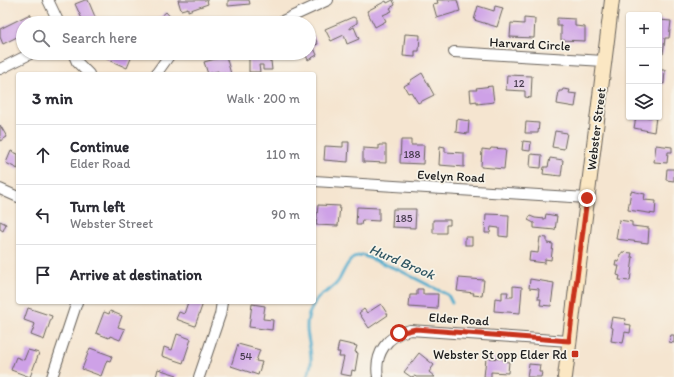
<!DOCTYPE html>
<meta charset="utf-8">
<style>
:root{--surface:#fff;--page:#f7f7f7;--text:#2b2b33;--muted:#7c7c81;--line:#e1e1e2}
body{margin:0;font-family:Itim,sans-serif;background:var(--page);color:var(--text)}
.controls{position:absolute;right:12px;top:12px;display:grid;overflow:hidden;border-radius:4px;box-shadow:0 1px 3px #0004}
.controls button{width:36px;height:36px;display:grid;place-items:center;padding:0;border:0;border-bottom:1px solid var(--line);background:var(--surface);color:var(--text);font:20px sans-serif}
.stop{position:absolute;width:12px;height:12px;margin:-9px;border:3px solid #c8321e;border-radius:50%;background:#fff}
.stop.end{background:#c8321e;border-color:#fff;box-shadow:0 1px 4px #0008}
.list{margin:0;padding:0;list-style:none}
h2{display:flex;justify-content:space-between;align-items:center;height:52px;margin:0;padding:0 16px;font-size:17px}
h2 small{font-size:13px;font-weight:400;color:var(--muted)}
.list li{display:grid;grid-template-columns:26px 1fr auto;gap:12px;align-items:center;box-sizing:border-box;height:60px;padding:0 16px;border-top:1px solid var(--line)}
.list b{display:block;font-size:15px;white-space:nowrap}
.list p{margin:0;font-size:13px;white-space:nowrap;color:var(--muted)}
.list em{font-size:13px;font-style:normal;color:var(--muted)}
.icon{flex:none;width:22px;height:22px;fill:none;stroke:currentColor;stroke-width:2;stroke-linecap:round;stroke-linejoin:round}
.map{position:relative;flex:none;width:674px;height:377px;overflow:hidden}
.search{position:absolute;background:var(--surface);box-shadow:0 1px 3px #0004;left:16px;top:16px;width:300px;height:44px;display:flex;align-items:center;gap:10px;box-sizing:border-box;padding:0 14px;border-radius:22px;color:var(--muted);font-size:15px}
.panel{position:absolute;background:var(--surface);box-shadow:0 1px 3px #0004;left:16px;top:72px;width:300px;height:232px;border-radius:4px}
.map>svg:first-child{display:block}
.lines{fill:none;stroke-linecap:round;stroke-linejoin:round}
.stream{stroke:#4faccd;stroke-width:3}
.building{fill:#cea1e7}
.street-casing{stroke:#68625b;stroke-width:12}
.secondary-casing{stroke:#68625b;stroke-width:16}
.street{stroke:#fff;stroke-width:10}
.secondary{stroke:#fbe7c3;stroke-width:14}
.route{stroke:#c8321e;stroke-width:5}
.poi-dot{fill:#c8321e;stroke:#f7f3e8;stroke-width:1.5}
.labels{text-anchor:middle;dominant-baseline:central;stroke-width:3.5;stroke-linejoin:round;paint-order:stroke}
.number-label{font-size:11px;fill:#483d4f}
.street-label{font-size:13px;fill:#1c1c1c;stroke:#f7f3e8}
.poi-label{font-size:13px;fill:#1c1c1c;stroke:#f7f3e8;text-anchor:end}
.water-label{font-size:14px;font-style:italic;fill:#305663;stroke:#f7f3e8}
</style>
<div class="map">
<svg width="674" height="377" viewBox="0 0 674 377">
<rect width="100%" height="100%" fill="#f7f3e8"/>
<filter id="ink" filterUnits="userSpaceOnUse"><feTurbulence type="fractalNoise" baseFrequency=".025" numOctaves="2"/><feDisplacementMap in="SourceGraphic" scale="8" xChannelSelector="R" yChannelSelector="G"/><feConvolveMatrix kernelMatrix="1 2 1 2 8 2 1 2 1" color-interpolation-filters="sRGB"/></filter>
<filter id="wash" filterUnits="userSpaceOnUse"><feTurbulence type="fractalNoise" baseFrequency=".012" numOctaves="4" result="noise"/><feDisplacementMap in="SourceGraphic" scale="16" xChannelSelector="R" yChannelSelector="G"/><feGaussianBlur stdDeviation="0.9" result="paint"/><feColorMatrix in="noise" values="0 0 0 0 0 0 0 0 0 0 0 0 0 0 0 0 0 1.4 0 .05"/><feComposite in="paint" operator="in"/></filter>
<g filter="url(#wash)">
<rect width="100%" height="100%" fill="#f5e5d0"/>
<g class="lines">
<path class="stream" d="M307 377C309 372 311 367 311 362 312 346 303 330 309 314 312 308 315 300 320 296 327 290 333 290 339 280 345 269 348 257 362 255L399 270 442 292 448 295 452 303"/>
</g>
<g id="blocks">
<g class="building">
<polygon points="85,0 88,0 96,19 87,23 84,23 75,4"/>
<polygon points="178,0 207,0 208,4 188,11 188,8 181,10"/>
<polygon points="228,0 249,0 250,4 228,6"/>
<polygon points="393,0 395,5 390,8 392,11 383,15 386,21 375,27 367,11 386,1 387,3"/>
<polygon points="437,0 457,0 460,11 437,18 433,4 438,3"/>
<polygon points="478,6 494,11 495,6 503,8 497,27 474,20"/>
<polygon points="166,12 174,21 171,23 153,23"/>
<polygon points="30,14 35,23 23,23 23,34 3,44 0,37 0,29"/>
<polygon points="353,17 357,19 357,23 350,27 350,29 354,27 359,39 347,44 344,35 331,41 325,29"/>
<polygon points="524,18 535,19 534,38 510,37 511,23 524,24"/>
<polygon points="557,18 575,19 575,26 585,27 585,41 561,40 561,26 557,26"/>
<polygon points="659,20 671,21 669,38 665,38 663,54 659,53"/>
<polygon points="405,34 420,35 419,51 415,51 415,57 403,56"/>
<polygon points="313,35 318,44 313,46 317,55 308,60 305,53 295,58 292,53 309,53 309,37"/>
<polygon points="110,53 126,53 132,56 127,68 107,59"/>
<polygon points="249,53 271,53 271,59 269,59 269,61 271,61 272,70 263,70 263,65 259,65 260,72 249,72"/>
<polygon points="226,56 231,74 219,74 218,71 208,74 204,62"/>
<polygon points="659,70 665,70 664,84 659,83"/>
<polygon points="422,73 434,95 418,103 411,92 408,93 404,86 411,82 411,80"/>
<polygon points="507,75 532,76 531,98 525,97 525,91 506,90"/>
<polygon points="492,86 494,102 477,104 477,101 471,102 470,90 477,90 476,88"/>
<polygon points="563,89 570,90 569,93 577,94 575,107 557,104 559,91 562,91"/>
<polygon points="636,117 656,117 654,132 634,128"/>
<polygon points="457,119 469,121 468,134 456,132"/>
<polygon points="526,122 539,123 538,133 525,133"/>
<polygon points="0,125 7,137 0,141"/>
<polygon points="555,131 567,133 564,149 552,147"/>
<polygon points="401,140 411,140 411,145 424,145 423,164 400,163"/>
<polygon points="523,141 531,142 530,151 522,150"/>
<polygon points="343,142 349,142 348,162 324,160 325,146 343,147"/>
<polygon points="379,145 386,145 386,163 363,162 363,148 379,149"/>
<polygon points="656,145 672,147 672,152 668,152 667,163 654,162"/>
<polygon points="440,146 445,147 445,152 464,153 464,167 439,165"/>
<polygon points="491,148 506,149 504,169 481,167 482,149 490,150"/>
<polygon points="11,151 18,154 18,169 6,163"/>
<polygon points="531,154 542,155 541,168 530,167"/>
<polygon points="550,158 563,160 561,176 543,174 544,167 548,167"/>
<polygon points="667,169 674,169 674,181 666,180"/>
<polygon points="631,191 645,194 644,200 656,201 655,214 628,210"/>
<polygon points="318,205 340,206 338,226 316,225"/>
<polygon points="357,207 379,208 379,221 362,220 361,225 356,225"/>
<polygon points="393,209 416,209 415,228 392,227"/>
<polygon points="486,214 509,215 508,237 499,236 499,228 491,227 490,233 485,233"/>
<polygon points="546,214 557,216 555,230 534,228 534,223 528,220 530,216 535,218 545,219"/>
<polygon points="433,220 450,220 450,225 446,225 446,233 433,233"/>
<polygon points="619,220 632,222 632,226 649,228 648,243 616,239"/>
<polygon points="0,221 6,224 3,231 0,229"/>
<rect x="465" y="237" width="7" height="8"/>
<polygon points="540,237 547,238 547,243 553,244 551,260 545,259 545,263 529,261 530,252 538,253"/>
<polygon points="622,252 632,253 631,257 633,257 630,281 619,280 620,276 617,275 619,266 615,266 616,261 619,262 620,254 622,255"/>
<polygon points="459,278 484,280 482,296 473,295 474,293 457,291"/>
<polygon points="530,279 554,283 551,306 540,305 541,299 538,299 539,289 529,288"/>
<polygon points="513,286 522,287 520,313 494,311 495,298 502,299 502,292 508,292 507,297 513,297"/>
<polygon points="417,289 423,289 423,294 438,294 437,309 409,307 410,295 417,295"/>
<polygon points="188,302 203,303 195,326 176,319 179,312 184,314"/>
<polygon points="252,304 265,306 263,319 273,320 272,330 249,327"/>
<polygon points="381,304 388,315 369,328 359,313 364,309 367,313"/>
<polygon points="28,308 52,316 44,340 31,335 35,324 24,320"/>
<polygon points="110,311 122,316 118,327 125,329 120,340 110,336 109,338 96,333 104,312 109,314"/>
<polygon points="612,317 626,319 625,324 631,325 630,333 625,332 623,343 611,341 613,328 610,327"/>
<polygon points="177,334 191,339 183,363 162,356 164,347 172,350"/>
<polygon points="671,335 674,335 674,343 669,342"/>
<polygon points="339,342 357,346 355,352 358,353 355,371 352,370 351,376 340,374 344,357 339,357 340,352 337,352"/>
<polygon points="238,344 260,350 256,361 262,362 258,375 231,366"/>
<polygon points="90,348 112,356 110,361 107,360 101,376 82,369"/>
<polygon points="28,350 39,353 30,377 11,370 16,357 24,360"/>
<polygon points="419,353 434,365 429,372 435,377 416,377 415,376 411,377 404,372"/>
<polygon points="486,358 504,359 503,361 509,362 508,373 491,372 491,377 484,377"/>
<polygon points="529,364 540,365 539,372 542,372 541,377 527,377"/>
<polygon points="158,369 177,375 177,377 156,377"/>
</g>
</g>
</g>
<g filter="url(#ink)">
<use href="#blocks" fill-opacity="0" stroke="#68625b" stroke-width="1"/>
<g class="lines">
<defs>
<g id="street">
<polyline points="48,0 59,23"/>
<polyline points="278,23 328,0"/>
<polyline points="454,52 604,61"/>
<polyline points="73,53 77,62 89,74"/>
<polyline points="0,69 32,53"/>
<polyline points="156,74 171,53"/>
<polyline points="314,181 587,198"/>
<polyline points="0,189 18,197"/>
<polyline points="52,377 77,302"/>
<polyline points="199,377 220,315 222,302"/>
<path d="M378 377C374 354 387 335 410 330L569 341"/>
</g>
<polyline id="secondary" points="565,377 612,0"/>
</defs>
<use href="#street" class="street-casing"/>
<use href="#secondary" class="secondary-casing"/>
<use href="#street" class="street"/>
<use href="#secondary" class="secondary"/>
</g>
</g>
<g class="lines" filter="url(#ink)">
<polyline class="route" points="399,333 416,329 569,341 587,198"/>
</g>
<rect class="poi-dot" x="571" y="350" width="8" height="8" rx="2"/>
<g class="labels">
<g class="number-label">
<text x="519" y="83">12</text>
<text x="412" y="154">188</text>
<text x="404" y="218">185</text>
<text x="246" y="356">54</text>
</g>
<g class="street-label">
<text transform="translate(530 44) rotate(3)">Harvard Circle</text>
<text transform="translate(596 129) rotate(-83)">Webster Street</text>
<text transform="translate(451 176) rotate(3)">Evelyn Road</text>
<text transform="translate(459 319) rotate(4)">Elder Road</text>
</g>
<g class="poi-label">
<text x="567" y="354">Webster St opp Elder Rd</text>
</g>
<g class="water-label">
<text transform="translate(402 262) rotate(23)">Hurd Brook</text>
</g>
</g>
</svg>
<div class="controls">
<button>+</button>
<button>−</button>
<button><svg class="icon" aria-label="layers" viewBox="0 0 24 24"><path d="M12 4l9 5-9 5-9-5zM3 14l9 5 9-5"/></svg></button>
</div>
<div class="stop" style="left:399px;top:333px"></div>
<div class="stop end" style="left:587px;top:198px"></div>
<div class="search"><svg class="icon" aria-label="search" viewBox="0 0 24 24"><circle cx="10" cy="10" r="6"/><path d="M15 15l6 6"/></svg>Search here</div>
<section class="panel">
<h2>3 min<small>Walk · 200 m</small></h2>
<ul class="list">
<li><svg class="icon" aria-label="ahead" viewBox="0 0 24 24"><path d="M12 20V5M6 11l6-6 6 6"/></svg><div><b>Continue</b><p>Elder Road</p></div><em>110 m</em></li>
<li><svg class="icon" aria-label="left" viewBox="0 0 24 24"><path d="M17 20v-9H6M10 6l-5 5 5 5"/></svg><div><b>Turn left</b><p>Webster Street</p></div><em>90 m</em></li>
<li><svg class="icon" aria-label="arrive" viewBox="0 0 24 24"><path d="M6 21V4h12l-3 4 3 4H6"/></svg><div><b>Arrive at destination</b></div></li>
</ul>
</section>
</div>
